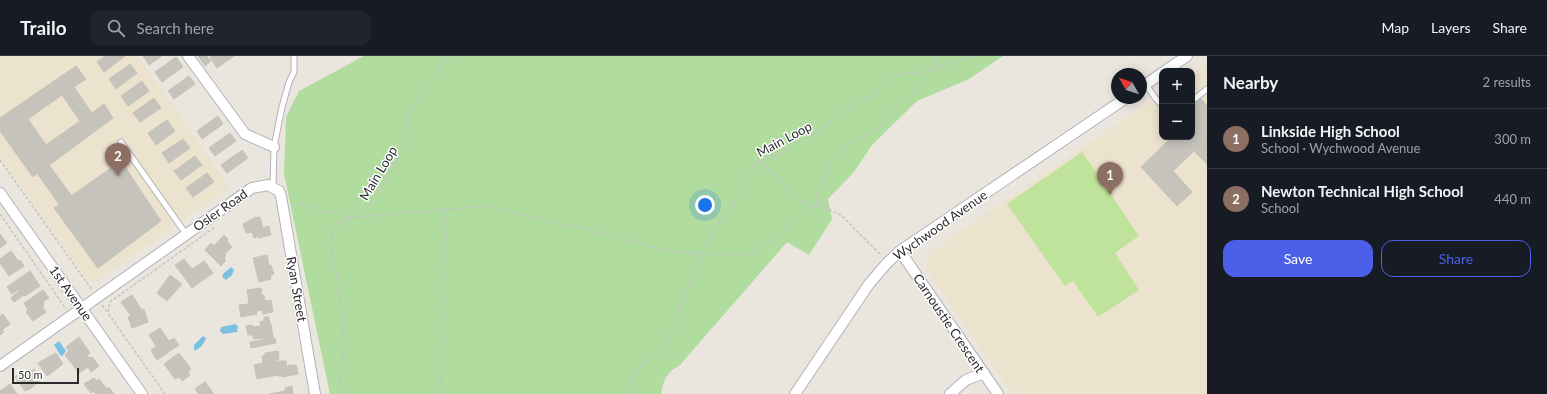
<!DOCTYPE html>
<meta charset="utf-8">
<style>
:root{--surface:#171b24;--page:#20242c;--text:#f1f3f6;--muted:#9ea1a6;--line:#363941;--accent:#4c5fe9}
body{margin:0;font-family:Lato,sans-serif;background:var(--page);color:var(--text)}
.controls{position:absolute;right:12px;top:12px;display:grid;overflow:hidden;border-radius:8px;box-shadow:0 2px 10px #0003}
.controls button{width:36px;height:36px;display:grid;place-items:center;padding:0;border:0;border-bottom:1px solid var(--line);background:var(--surface);color:var(--text);font:20px sans-serif}
.compass{position:absolute;left:1111px;top:12px;width:36px;height:36px;border-radius:50%;background:var(--surface);box-shadow:0 2px 10px #0003;rotate:309deg}
.scale{position:absolute;left:12px;bottom:10px;width:67px;box-sizing:border-box;padding-left:4px;border:2px solid #2a2a2a;border-top:0;font-size:11px;line-height:14px;white-space:nowrap;color:#2a2a2a;-webkit-text-stroke:3px #fff;paint-order:stroke}
.you{position:absolute;left:705px;top:149px;width:14px;height:14px;margin:-10px;border:3px solid #fff;border-radius:50%;background:#1a73e8;box-shadow:0 0 0 6px #1a73e833}
.badge{display:grid;place-items:center;width:26px;height:26px;border-radius:50%;background:var(--accent);color:#fff;font-size:13px;font-weight:700}
.pin{position:absolute;translate:-50% -33px;filter:drop-shadow(0 1px 2px #0008)}
.pin::after{content:'';position:absolute;top:21px;width:14px;height:12px;background:inherit;clip-path:polygon(0 0,100% 0,50% 100%)}
.list{margin:0;padding:0;list-style:none}
h2{display:flex;justify-content:space-between;align-items:center;height:52px;margin:0;padding:0 16px;font-size:17px}
h2 small{font-size:13px;font-weight:400;color:var(--muted)}
.list li{display:grid;grid-template-columns:26px 1fr auto;gap:12px;align-items:center;box-sizing:border-box;height:60px;padding:0 16px;border-top:1px solid var(--line)}
.list b{display:block;font-size:15px;white-space:nowrap}
.list p{margin:0;font-size:13px;white-space:nowrap;color:var(--muted)}
.list em{font-size:13px;font-style:normal;color:var(--muted)}
.actions{display:flex;gap:8px;padding:12px 16px}
.actions a{flex:1;padding:9px 0;border:1px solid var(--accent);border-radius:12px;text-align:center;font-size:14px;color:var(--accent)}
.actions .main{background:var(--accent);color:#fff}
.icon{flex:none;width:22px;height:22px;fill:none;stroke:currentColor;stroke-width:2;stroke-linecap:round;stroke-linejoin:round}
.map{position:relative;flex:none;width:1207px;height:338px;overflow:hidden}
header{display:flex;align-items:center;gap:24px;box-sizing:border-box;height:56px;padding:0 20px;background:var(--surface);border-bottom:1px solid var(--line)}
header strong{font-size:19px}
nav{display:flex;gap:22px;margin-inline-start:auto;font-size:14px}
.search{width:280px;height:36px;background:var(--page);display:flex;align-items:center;gap:10px;box-sizing:border-box;padding:0 14px;border-radius:12px;color:var(--muted);font-size:15px}
main{display:flex}
aside{flex:1;background:var(--surface)}
.map>svg:first-child{display:block}
.education{fill:#ebe3ce}
.green{fill:#b0dc9f}
.pitch{fill:#c0e39b}
.water{fill:#7ac0e3}
.building{fill:#c6c3bd;stroke:#c6c2b7;fill-rule:evenodd}
.lines{fill:none;stroke-linecap:round;stroke-linejoin:round}
.service-casing{stroke:#b1b2bc;stroke-width:7}
.minor-casing{stroke:#b1b2bc;stroke-width:12}
.path{stroke:#c3c3c3;stroke-width:1.5;stroke-dasharray:3 2;stroke-linecap:butt}
.service{stroke:#fff;stroke-width:5}
.minor{stroke:#fff;stroke-width:10}
.labels{text-anchor:middle;dominant-baseline:central;stroke-width:3;stroke-linejoin:round;paint-order:stroke}
.street-label{font-size:13px;fill:#2a2a2a;stroke:#fff}
</style>
<header>
<strong>Trailo</strong>
<div class="search"><svg class="icon" aria-label="search" viewBox="0 0 24 24"><circle cx="10" cy="10" r="6"/><path d="M15 15l6 6"/></svg>Search here</div>
<nav><a>Map</a><a>Layers</a><a>Share</a></nav>
</header>
<main>
<div class="map">
<svg width="1207" height="338" viewBox="0 0 1207 338">
<rect width="100%" height="100%" fill="#ebe6dd"/>
<g class="education">
<polygon points="0,0 138,0 230,131 96,226 87,224 0,101"/>
<polygon points="1207,7 1207,338 1012,338 926,214 929,197 1162,37 1162,81 1192,81 1192,17"/>
</g>
<path class="green" d="M364 0H1003L969 23 917 45 872 89 854 116 828 143 832 163 809 199 787 186 680 309C666 317 664 323 661 338H330L284 118 286 61 299 35Z"/>
<polygon class="pitch" points="1082,96 1139,180 1115,197 1139,234 1098,261 1073,225 1065,230 1007,148"/>
<g class="water">
<polygon points="231,211 234,214 232,219 226,224 222,221 224,217"/>
<polygon points="236,268 238,271 237,276 223,278 220,275 221,271"/>
<path d="M203 280 206 282C204 287 200 294 194 294V289Z"/>
<polygon points="59,285 66,295 63,299 61,300 54,289"/>
</g>
<g class="building">
<polygon points="105,0 124,0 124,1 104,16 97,6"/>
<polygon points="143,0 162,0 149,9"/>
<polygon points="198,0 207,0 211,5 205,10"/>
<polygon points="211,0 234,0 217,12 210,1"/>
<polygon points="176,1 183,11 162,26 155,16"/>
<polygon points="130,8 137,17 116,33 109,23"/>
<path d="M76 10 86 23 74 31 92 57 104 48 113 62 33 121 0 75V62ZM62 39 80 65 46 89 28 63Z"/>
<polygon points="189,20 195,28 174,43 168,35"/>
<polygon points="142,25 149,35 128,50 121,40"/>
<polygon points="1199,41 1207,49 1207,108 1194,95 1173,115 1192,136 1177,150 1141,111 1172,81 1192,81 1192,48"/>
<polygon points="154,42 161,52 140,66 133,57"/>
<polygon points="218,60 223,68 202,83 197,75"/>
<polygon points="167,64 175,75 156,89 148,77"/>
<polygon points="230,77 236,85 215,100 209,92"/>
<polygon points="183,83 190,92 169,107 162,97"/>
<polygon points="242,94 248,102 227,117 221,109"/>
<polygon points="195,100 202,109 181,124 174,115"/>
<polygon points="121,105 161,165 98,212 54,152"/>
<polygon points="49,109 71,139 59,148 37,117"/>
<polygon points="207,117 214,126 193,141 186,132"/>
<polygon points="256,161 256,162 260,161 263,172 269,170 271,179 259,182 258,180 254,182 252,176 246,177 243,168"/>
<polygon points="0,178 7,187 0,192"/>
<polygon points="224,179 228,183 227,185 232,191 225,198 226,199 224,202 226,204 221,210 205,194 211,187 214,190"/>
<polygon points="11,195 18,205 20,204 24,210 9,220 0,207 0,203"/>
<polygon points="267,199 269,210 271,209 274,218 270,219 271,223 259,226 253,202"/>
<polygon points="184,203 192,213 204,205 213,217 192,232 175,209"/>
<polygon points="30,215 40,230 25,240 24,239 14,246 11,242 20,234 19,233 12,238 7,231"/>
<polygon points="170,219 182,228 167,245 157,237"/>
<polygon points="261,232 262,240 264,239 265,245 271,244 273,256 263,258 262,254 256,255 257,258 241,261 239,249 249,248 247,234"/>
<polygon points="43,234 49,242 44,245 43,252 46,256 33,265 26,256 28,254 24,247"/>
<polygon points="132,239 142,254 144,253 148,266 132,272 128,261 131,260 121,246"/>
<polygon points="3,258 10,268 2,274 4,276 0,279 0,260"/>
<polygon points="264,261 269,261 270,268 271,268 273,282 275,282 276,287 251,292 250,286 262,284 262,282 254,283 253,279 248,279 246,270 252,269 253,271 261,270 260,266 264,265"/>
<polygon points="160,272 169,285 174,282 179,289 157,304 151,294 156,290 149,279"/>
<polygon points="79,281 90,297 87,299 90,302 92,301 99,310 91,316 88,311 79,317 65,299 69,295 66,291"/>
<polygon points="278,295 279,303 275,304 275,305 286,305 287,311 289,310 289,309 296,309 298,318 283,321 282,320 279,320 278,319 257,323 254,309 263,307 262,300 265,299 265,297"/>
<polygon points="56,297 63,308 47,320 38,307"/>
<polygon points="179,297 191,313 188,316 190,319 182,325 180,321 175,323 164,308"/>
<polygon points="34,313 42,323 30,333 25,335 15,321 22,316 24,319"/>
<polygon points="94,322 96,325 99,323 107,333 109,331 114,338 96,338 94,335 91,337 84,328"/>
<polygon points="205,326 213,337 213,338 199,338 195,333"/>
<polygon points="10,328 17,338 0,338 0,335"/>
<polygon points="292,330 293,338 269,338 285,335 285,332"/>
</g>
<g class="lines">
<defs>
<g id="service">
<polyline points="1146,29 1156,43 1162,49"/>
<polyline points="1192,45 1207,33"/>
<polyline points="121,86 186,178"/>
<polyline points="273,130 274,91 282,51 289,26 294,16 294,0"/>
</g>
<g id="minor">
<polyline points="188,0 245,78 274,91"/>
<polyline points="1165,15 1187,0"/>
<polyline points="1141,32 1162,17"/>
<polyline points="0,137 142,338"/>
<polyline points="900,195 998,338"/>
<polyline points="0,310 252,132 268,129 279,135 281,140 315,338"/>
<polyline points="795,338 869,228 888,206 900,195 1126,42"/>
<polyline points="950,338 966,324 984,317"/>
</g>
</defs>
<use href="#service" class="service-casing"/>
<use href="#minor" class="minor-casing"/>
<g class="path">
<polyline points="0,104 92,234"/>
<polyline points="759,105 784,126 793,140 804,147 819,149 818,138 831,107 840,96 853,85 879,71 925,22 939,0"/>
<polyline points="291,149 304,148 320,156 334,157 347,162 484,150 582,172 673,196 749,199 777,179 803,155 819,149 841,159 881,199"/>
<polyline points="0,158 66,253"/>
<path d="M353 161C356 159 361 158 364 155 373 148 407 91 408 80 408 68 403 65 409 52L414 50 437 21 442 7 454 0"/>
<polyline points="102,249 107,256"/>
<polyline points="165,338 108,257 110,246 215,171"/>
<polyline points="344,338 340,329 344,292 342,259 334,204 331,192 332,180 336,171 349,162"/>
<polyline points="437,338 440,331 443,308 442,220 446,193 446,153"/>
<polyline points="628,338 632,322 636,314 663,294 670,281 677,258 698,211 707,186 726,155 737,141 749,118 759,105 773,102 819,75 838,58 878,36 900,18 924,16 973,0"/>
</g>
<use href="#service" class="service"/>
<use href="#minor" class="minor"/>
</g>
<g class="labels">
<g class="street-label">
<text transform="translate(784 83) rotate(-28)">Main Loop</text>
<text transform="translate(378 117) rotate(-59)">Main Loop</text>
<text transform="translate(220 154) rotate(-35)">Osler Road</text>
<text transform="translate(940 169) rotate(-35)">Wychwood Avenue</text>
<text transform="translate(297 233) rotate(80)">Ryan Street</text>
<text transform="translate(71 237) rotate(55)">1st Avenue</text>
<text transform="translate(949 267) rotate(56)">Carnoustie Crescent</text>
</g>
</g>
</svg>
<div class="controls">
<button>+</button>
<button>−</button>
</div>
<svg class="compass" viewBox="-18 -18 36 36"><path d="M0-13l5 13h-10z" fill="#e53935"/><path d="M0 13l5-13h-10z" fill="#9ea1a6"/></svg>
<div class="scale">50 m</div>
<div class="you"></div>
<div class="pin badge" style="left:1110px;top:139px;background:#8d6e63">1</div>
<div class="pin badge" style="left:118px;top:120px;background:#8d6e63">2</div>
</div>
<aside>
<h2>Nearby<small>2 results</small></h2>
<ul class="list">
<li><span class="badge" style="background:#8d6e63">1</span><div><b>Linkside High School</b><p>School · Wychwood Avenue</p></div><em>300 m</em></li>
<li><span class="badge" style="background:#8d6e63">2</span><div><b>Newton Technical High School</b><p>School</p></div><em>440 m</em></li>
</ul>
<div class="actions"><a class="main">Save</a><a>Share</a></div>
</aside>
</main>
